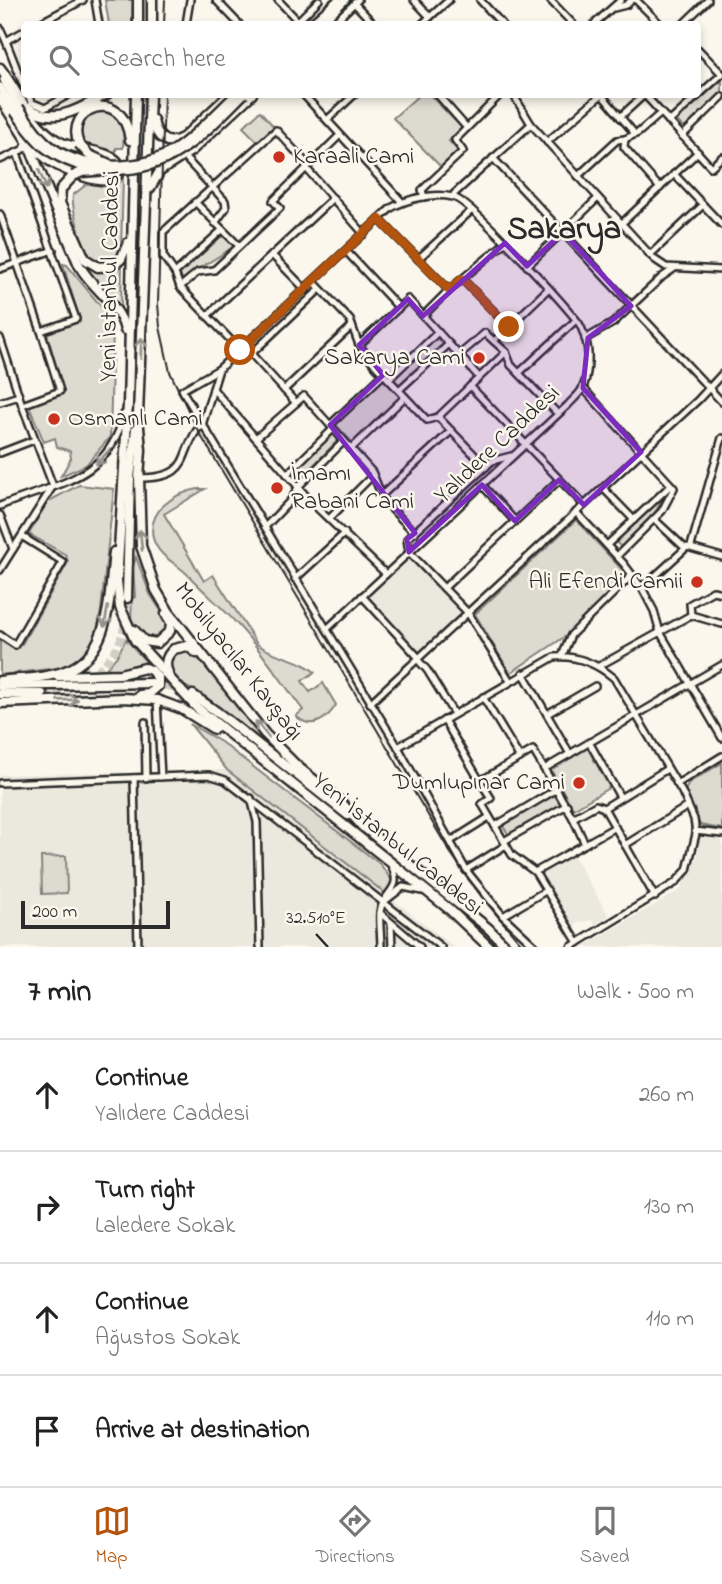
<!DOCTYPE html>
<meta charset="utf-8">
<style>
:root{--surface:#fff;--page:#f6f6f6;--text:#222;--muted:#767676;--line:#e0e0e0;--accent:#b45309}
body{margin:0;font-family:"Indie Flower",sans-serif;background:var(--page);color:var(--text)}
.scale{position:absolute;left:21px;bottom:18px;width:149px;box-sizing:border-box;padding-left:7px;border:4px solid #2b2b2b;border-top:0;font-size:19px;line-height:24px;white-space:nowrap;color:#2b2b2b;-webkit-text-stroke:5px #fbf7ec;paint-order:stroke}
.stop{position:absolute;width:21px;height:21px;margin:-16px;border:5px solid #b45309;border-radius:50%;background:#fff}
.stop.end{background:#b45309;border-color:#fff;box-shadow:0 2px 7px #0008}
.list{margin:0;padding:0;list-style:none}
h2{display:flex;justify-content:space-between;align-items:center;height:91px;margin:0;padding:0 28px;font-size:30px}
h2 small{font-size:23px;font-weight:400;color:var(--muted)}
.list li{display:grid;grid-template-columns:46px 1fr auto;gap:21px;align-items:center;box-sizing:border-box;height:112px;padding:0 28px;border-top:2px solid var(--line)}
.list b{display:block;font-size:26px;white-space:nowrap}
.list p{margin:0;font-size:23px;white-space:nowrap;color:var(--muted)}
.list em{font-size:23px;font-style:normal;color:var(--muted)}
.icon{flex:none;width:38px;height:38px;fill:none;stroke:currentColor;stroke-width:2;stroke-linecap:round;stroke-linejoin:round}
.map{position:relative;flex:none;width:722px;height:947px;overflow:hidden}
.search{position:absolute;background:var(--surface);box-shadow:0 4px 10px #0003;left:21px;right:21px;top:21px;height:77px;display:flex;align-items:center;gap:18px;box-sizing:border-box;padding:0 24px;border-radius:7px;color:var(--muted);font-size:26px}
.sheet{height:539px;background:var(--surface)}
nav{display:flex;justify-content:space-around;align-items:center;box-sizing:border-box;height:98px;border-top:2px solid var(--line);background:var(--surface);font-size:19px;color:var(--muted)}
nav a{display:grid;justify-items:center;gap:4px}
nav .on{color:var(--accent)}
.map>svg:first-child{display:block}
.built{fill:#ebe8de}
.green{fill:#dddad0;stroke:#84827e;stroke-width:2}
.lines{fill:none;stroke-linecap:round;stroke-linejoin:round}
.highway-tunnel{stroke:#d1cec5;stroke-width:8;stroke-dasharray:8 4;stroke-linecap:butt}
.minor-casing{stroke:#2b2b2b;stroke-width:10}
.major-casing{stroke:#2b2b2b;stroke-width:12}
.highway-casing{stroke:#2b2b2b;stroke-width:13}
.minor{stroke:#fbf7ec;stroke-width:5}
.major{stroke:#fbf7ec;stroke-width:7}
.highway{stroke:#fbf7ec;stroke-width:8}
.tram{stroke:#2b2b2b;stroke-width:2}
.major-bridge-casing{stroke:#2b2b2b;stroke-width:12;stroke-linecap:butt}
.highway-bridge-casing{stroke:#2b2b2b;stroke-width:13;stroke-linecap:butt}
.major-bridge{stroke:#fbf7ec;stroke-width:7}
.highway-bridge{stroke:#fbf7ec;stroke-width:8}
.oneway{stroke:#93918c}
.route{stroke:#b45309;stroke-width:9}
.marked{fill:#7b2cbf;fill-opacity:0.2;stroke:#7b2cbf;stroke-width:5;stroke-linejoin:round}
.ticks{fill:none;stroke:#2b2b2b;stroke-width:2.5}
.poi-dot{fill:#c8321e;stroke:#fbf7ec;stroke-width:2.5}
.labels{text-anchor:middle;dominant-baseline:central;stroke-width:5;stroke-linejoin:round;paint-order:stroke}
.poi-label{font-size:24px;fill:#2b2b2b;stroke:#fbf7ec;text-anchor:start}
.street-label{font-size:24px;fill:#2b2b2b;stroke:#fbf7ec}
.district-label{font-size:32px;font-weight:bold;fill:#2b2b2b;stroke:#fbf7ec}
.ticks-label{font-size:18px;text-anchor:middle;fill:#2b2b2b;stroke:#fbf7ec;stroke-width:5;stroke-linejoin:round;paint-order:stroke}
</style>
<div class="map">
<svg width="722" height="947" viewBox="0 0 722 947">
<rect width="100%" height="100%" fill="#fbf7ec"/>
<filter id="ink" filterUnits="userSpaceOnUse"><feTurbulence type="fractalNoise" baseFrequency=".0143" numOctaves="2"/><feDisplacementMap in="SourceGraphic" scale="14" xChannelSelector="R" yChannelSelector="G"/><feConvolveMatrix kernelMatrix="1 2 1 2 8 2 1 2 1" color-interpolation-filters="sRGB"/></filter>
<g filter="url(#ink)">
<g class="built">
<polygon points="411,559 461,613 418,653 368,598"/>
<polygon points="227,770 454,947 0,947 0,775"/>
<polygon points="700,836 722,839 722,947 583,947 680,890 697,859"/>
<polygon points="572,854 609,916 595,925 592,920 580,922 572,927 540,873"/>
</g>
<g class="green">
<polygon points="105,0 133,0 132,24 109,24"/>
<polygon points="722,80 722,93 685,129 676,120"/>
<polygon points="419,95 430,95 462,128 449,141 458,151 441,167 393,118"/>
<path d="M105 110C127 121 124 126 123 148H116V152L82 144C76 125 85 112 105 110Z"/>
<polygon points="260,111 275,128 259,143 243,127"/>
<path d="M121 177H123L121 252 113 260C106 263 99 264 92 258 83 250 71 207 73 195L91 181 111 184Z"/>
<path d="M222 235 234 246C218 258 200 267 183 279L178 274Z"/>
<path d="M122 263 121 307 119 308 94 282 83 266C100 271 103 273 122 263Z"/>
<polygon points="63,264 67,265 108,315 113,328 110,437 86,465 61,476 71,458 70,451 57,447 55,438 44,442 29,406 63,391 47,333 80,321"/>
<polygon points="438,337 445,345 400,387 392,379"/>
<polygon points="385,378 402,397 354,444 335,424"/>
<polygon points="333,433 339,439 301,478 294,472"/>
<polygon points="79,485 114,489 101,610 96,637 87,652 65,667 0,675 0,640 12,647 22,644 68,562 66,555 29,534 47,502"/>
<path d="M198 489H205L164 514 204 581 213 575 257 644C274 657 299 658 315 672L302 681 310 692 323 683 336 705C327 720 311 731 296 716L303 710C282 682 262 651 238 625 223 608 205 593 189 576 177 563 158 557 153 538 147 510 175 493 198 489Z"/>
<polygon points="666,493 653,516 621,547 615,541"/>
<polygon points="576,520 625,573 623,580 569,634 510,673 475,614"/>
<polygon points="136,557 150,594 167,620 167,630 157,640 147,639 131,620 132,598 135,597 133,567"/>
<polygon points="126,639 147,663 123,670 104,671 117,656"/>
<polygon points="185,649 194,653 282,759 206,697 179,683 170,669 170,658 176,652"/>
<polygon points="190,724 221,742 380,864 390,878 396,880 386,894 227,770"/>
<polygon points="588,747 612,786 573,809 550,768"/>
<polygon points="722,763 722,829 700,825 685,790 690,782"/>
<polygon points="555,795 561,804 509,835 502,825"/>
<polygon points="66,856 67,893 42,894 41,857"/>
</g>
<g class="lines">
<g class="highway-tunnel">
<polyline points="153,683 181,689"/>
<path d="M42 694C74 692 106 671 120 641 125 628 126 612 127 598"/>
</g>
<defs>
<g id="minor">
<polyline points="95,0 99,24"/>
<polyline points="216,0 239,24"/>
<polyline points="278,0 298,21"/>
<polyline points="414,0 430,17"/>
<polyline points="480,0 502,24"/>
<polyline points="550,0 573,24"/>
<polyline points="636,0 660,24"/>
<polyline points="354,3 374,24"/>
<polyline points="614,8 626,5 632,0"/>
<polyline points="38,24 83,0"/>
<polyline points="186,24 190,0"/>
<polyline points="302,24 298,21 319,0"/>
<polyline points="332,24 358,0"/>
<polyline points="422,24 449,0"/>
<polyline points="594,24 621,0"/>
<polyline points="683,24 708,0"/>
<polyline points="0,28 6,41"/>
<polyline points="24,31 6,41 24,87"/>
<polyline points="698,49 722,74"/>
<polyline points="28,94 31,102 45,108 70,94"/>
<polyline points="303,94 402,202"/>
<polyline points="437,94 467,128"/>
<polyline points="513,94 531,124 654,259 666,267 722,270"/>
<polyline points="601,94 635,134"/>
<polyline points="644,94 711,167 722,157"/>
<polyline points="620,117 644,95"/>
<polyline points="327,120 355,94"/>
<polyline points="669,122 722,74"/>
<polyline points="682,136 722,97"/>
<polyline points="547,142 601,95"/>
<polyline points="17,153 76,319 41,331 60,391 22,405 53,486"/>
<polyline points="184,157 225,201 226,208 215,223"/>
<polyline points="493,158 722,402"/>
<polyline points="0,160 24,149 27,141"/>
<polyline points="306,168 364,234"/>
<polyline points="674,174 722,225"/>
<polyline points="578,176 617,140 625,139"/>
<polyline points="660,188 624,147 625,139 638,133 661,113"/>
<polyline points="424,197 422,190 463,151 455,140 501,94"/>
<polyline points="454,197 454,194 531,124"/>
<polyline points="195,202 239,246"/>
<polyline points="0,214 41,331"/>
<polyline points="379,219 449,290"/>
<polyline points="621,224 698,152"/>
<polyline points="222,230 175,273 180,287 240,350"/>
<polyline points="346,251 399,308"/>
<polyline points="272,255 306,290"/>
<polyline points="650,255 703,205"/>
<polyline points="418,259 472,210"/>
<polyline points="527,266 598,198"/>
<polyline points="0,269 53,250"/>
<polyline points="175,273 163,256 163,232 276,130 308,165"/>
<polyline points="462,279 509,327"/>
<polyline points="314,282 350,320 359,345 376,366 427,420 438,417 486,467"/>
<polyline points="180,287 198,272 214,270 280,208 273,201 340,135"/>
<polyline points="207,316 333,198"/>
<polyline points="423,316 449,290 505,243"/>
<polyline points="0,338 19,396"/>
<polyline points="585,339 613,323 662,277 675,268"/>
<polyline points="494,341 548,289"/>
<polyline points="359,345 408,299 479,377"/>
<polyline points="244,346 296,403 304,396 372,472 384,501 415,533"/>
<polyline points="251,354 320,289"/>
<polyline points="459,355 485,333 506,352 511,365 558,414"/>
<polyline points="219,369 182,390 398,747 466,870 503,916 547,890"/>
<polyline points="519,373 576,320"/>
<polyline points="389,379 438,332"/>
<polyline points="470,386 584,505"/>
<polyline points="583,388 674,488 662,511 617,556"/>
<polyline points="213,389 314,505 386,574"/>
<polyline points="284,390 352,326"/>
<polyline points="399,390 449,344"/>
<polyline points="0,402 19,396 22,405"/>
<polyline points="438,417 506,352"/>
<polyline points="330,425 384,374"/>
<polyline points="256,438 296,403"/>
<polyline points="351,449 405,397"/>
<polyline points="0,453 34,440"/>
<polyline points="287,474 333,429"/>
<path d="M139 478C196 478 176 452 203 422L219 369 391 208C409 198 433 193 453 197 472 202 562 302 578 322 582 327 584 335 586 341 590 354 588 378 582 389 579 395 572 400 568 405L327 629"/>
<polyline points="482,485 515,521"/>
<polyline points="603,488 634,520"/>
<polyline points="382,495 451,431"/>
<path d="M0 506C56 483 108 481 124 414"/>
<polyline points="576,512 624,564 642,588 654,611 660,632 722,738"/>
<polyline points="0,515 13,549"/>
<polyline points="329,519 373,475"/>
<polyline points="654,519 685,548"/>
<polyline points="265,527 292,499 298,487 344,441"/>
<polyline points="607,545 671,485"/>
<polyline points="691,546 722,438"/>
<polyline points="0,570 53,486"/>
<polyline points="295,579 345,533"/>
<polyline points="444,588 559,480"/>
<polyline points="642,588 687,547 722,557"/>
<polyline points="362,596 419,658"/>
<polyline points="691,615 690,604 713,591 722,593"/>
<polyline points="0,635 15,645 63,562 23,537"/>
<polyline points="562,656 571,635 632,575"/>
<polyline points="418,660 427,670 454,714"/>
<polyline points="599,666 691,615 722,624"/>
<polyline points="523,673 570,754"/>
<polyline points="510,681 468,613 409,552 407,539 492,461 511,456"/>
<polyline points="483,697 520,758"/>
<polyline points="157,700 161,777"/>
<polyline points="370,703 698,400 722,374"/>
<polyline points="547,714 595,686"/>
<polyline points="444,720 480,781 533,750 573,818 596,805 604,808 667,769"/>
<polyline points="145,722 146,778"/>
<polyline points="589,742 620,797"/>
<path d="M398 747 554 657C577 655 596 663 614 678L682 792 694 819 696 834 687 870 675 883 571 947"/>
<polyline points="544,769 722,665"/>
<polyline points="134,778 138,947"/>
<polyline points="480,781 491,798 482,804 512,855 535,872 578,943"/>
<polyline points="0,783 209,775 225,780 441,947"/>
<polyline points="677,784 722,756"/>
<polyline points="251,798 257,822 260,947"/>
<polyline points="604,808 655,897"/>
<polyline points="573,818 585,844"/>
<polyline points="495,826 557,789"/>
<polyline points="695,831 722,834"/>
<polyline points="451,841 489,817"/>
<polyline points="504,841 567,805"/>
<polyline points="625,845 688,806"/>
<polyline points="466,870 506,845"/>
<polyline points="535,872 615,827"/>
<polyline points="385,901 403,887 422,891"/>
<polyline points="380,913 420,947"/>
<polyline points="503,916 536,947"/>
<polyline points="391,923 392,947"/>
<path d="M381 947C381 936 379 923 380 912 383 890 404 891 391 865"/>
</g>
<g id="major">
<polyline points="311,24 338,0"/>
<polyline points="320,24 345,0"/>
<polyline points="4,80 19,107"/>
<polyline points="0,87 14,111"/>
</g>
<g id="highway">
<polyline points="138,24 138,0"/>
<polyline points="152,24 152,0"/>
<path d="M0 68C18 92 31 125 58 141 75 151 110 149 119 164L118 174 113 180C94 183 66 171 50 161 43 156 36 149 29 143"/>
<polyline points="136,94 128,404 117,581 120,607 135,640 196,707 449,909 489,947"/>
<polyline points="150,94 138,416 141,450 139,478 141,546 156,590 169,612 265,734 297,766 339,800 363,827"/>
<path d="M0 98 27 141 79 265C92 289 119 303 125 330"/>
<path d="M29 108C56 126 82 107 107 94"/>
<path d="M153 120C156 137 166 148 184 137L230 94"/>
<path d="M79 144C63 108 123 84 130 140"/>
<polyline points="73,176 61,189 60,203 85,259 98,267 112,266 121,259 128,243"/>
<polyline points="150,188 160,171 191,151 252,94"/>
<polyline points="127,598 130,477 136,429"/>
<polyline points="134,630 144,641 157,643 170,631 171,623 166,614"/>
<path d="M168 673C164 663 166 656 174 649L187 646 197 653"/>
<polyline points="59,676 120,674 145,668 151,670 158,678 158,686 149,694 140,695"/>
<path d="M0 681C21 678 45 679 65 671 112 655 109 593 114 552"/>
<polyline points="0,686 152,683"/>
<polyline points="0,694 42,694"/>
<polyline points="193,695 217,712 348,815"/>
<polyline points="0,703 123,698 157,700 182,709 214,729"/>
<polyline points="361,825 488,928 507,947"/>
</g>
</defs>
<use href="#minor" class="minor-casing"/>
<use href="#major" class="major-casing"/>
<use href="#highway" class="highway-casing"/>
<use href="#minor" class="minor"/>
<use href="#major" class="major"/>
<use href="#highway" class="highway"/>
<g class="tram">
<polyline points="164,24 165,0"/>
<polyline points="164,94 158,304 160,327 170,372 197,429 450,852 481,896 524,947"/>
</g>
<defs>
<g id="major-bridge">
<path d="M19 107C27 119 35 132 46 142 79 171 139 172 175 149 197 134 217 112 236 94"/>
<path d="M14 111C24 124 32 138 45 148 82 177 141 177 179 152 203 137 224 114 244 94"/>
</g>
<g id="highway-bridge">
<polyline points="79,144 89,155 109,164"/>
<polyline points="73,176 82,172 108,170"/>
</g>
</defs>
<use href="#major-bridge" class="major-bridge-casing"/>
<use href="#highway-bridge" class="highway-bridge-casing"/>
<use href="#major-bridge" class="major-bridge"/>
<use href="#highway-bridge" class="highway-bridge"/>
</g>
<defs><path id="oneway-shaft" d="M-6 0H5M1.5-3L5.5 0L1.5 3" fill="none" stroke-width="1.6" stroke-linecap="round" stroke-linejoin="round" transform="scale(1.75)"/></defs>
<g class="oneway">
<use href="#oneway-shaft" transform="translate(43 180) rotate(67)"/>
<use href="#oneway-shaft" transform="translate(141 348) rotate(-88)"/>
<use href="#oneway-shaft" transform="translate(103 457) rotate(132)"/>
<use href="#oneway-shaft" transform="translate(141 540) rotate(-96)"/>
<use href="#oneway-shaft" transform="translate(106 617) rotate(100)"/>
<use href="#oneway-shaft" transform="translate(68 700) rotate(-2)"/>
<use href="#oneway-shaft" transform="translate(262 729) rotate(-129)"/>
</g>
</g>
<g class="lines" filter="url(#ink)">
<polyline class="route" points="240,350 379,219 449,290 462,279 509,327"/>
</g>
<path class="marked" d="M563 232 631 306 588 338 583 388 641 452 584 505 559 480 515 521 482 485 409 552 407 539 415 533 330 425 383 375 359 345 408 299 423 316 505 243 527 266Z"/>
<path class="ticks" d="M316 934 328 947"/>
<g class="poi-dot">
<circle cx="279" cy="157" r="7"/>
<circle cx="479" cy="358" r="7"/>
<circle cx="54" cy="419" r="7"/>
<circle cx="277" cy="488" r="7"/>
<circle cx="697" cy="582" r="7"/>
<circle cx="579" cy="783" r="7"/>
</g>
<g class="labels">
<g class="poi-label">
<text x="293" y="157">Karaali Cami</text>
<text x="465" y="358" text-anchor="end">Sakarya Cami</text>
<text x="68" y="419">Osmanlı Cami</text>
<text x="291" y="474">İmamı<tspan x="291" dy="28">Rabani Cami</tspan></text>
<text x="683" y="582" text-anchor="end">Ali Efendi Camii</text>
<text x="565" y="783" text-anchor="end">Dumlupınar Cami</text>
</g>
<g class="street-label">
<text transform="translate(111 276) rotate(-89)">Yeni İstanbul Caddesi</text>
<text transform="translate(498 445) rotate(-43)">Yalıdere Caddesi</text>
<text transform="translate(238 662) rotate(52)">Mobilyacılar Kavşağı</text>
<text transform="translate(397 845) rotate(39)">Yeni İstanbul Caddesi</text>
</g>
<g class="district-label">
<text x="564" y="230">Sakarya</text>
</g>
</g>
<g class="ticks-label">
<text x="316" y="923">32.510°E</text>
</g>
</svg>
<div class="scale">200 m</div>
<div class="stop" style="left:240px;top:350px"></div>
<div class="stop end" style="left:509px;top:327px"></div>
<div class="search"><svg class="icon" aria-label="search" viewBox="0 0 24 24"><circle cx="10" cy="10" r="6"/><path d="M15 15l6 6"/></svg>Search here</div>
</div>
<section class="sheet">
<h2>7 min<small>Walk · 500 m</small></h2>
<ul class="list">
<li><svg class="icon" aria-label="ahead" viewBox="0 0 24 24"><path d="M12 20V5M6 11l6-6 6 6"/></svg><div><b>Continue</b><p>Yalıdere Caddesi</p></div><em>260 m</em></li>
<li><svg class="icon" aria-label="right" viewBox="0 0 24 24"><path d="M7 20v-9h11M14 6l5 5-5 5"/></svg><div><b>Turn right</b><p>Laledere Sokak</p></div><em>130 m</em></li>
<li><svg class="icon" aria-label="ahead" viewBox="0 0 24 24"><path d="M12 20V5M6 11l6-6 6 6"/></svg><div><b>Continue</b><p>Ağustos Sokak</p></div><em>110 m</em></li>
<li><svg class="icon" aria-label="arrive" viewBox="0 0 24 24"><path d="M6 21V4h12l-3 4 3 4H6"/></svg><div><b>Arrive at destination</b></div></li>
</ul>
</section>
<nav>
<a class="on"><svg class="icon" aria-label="map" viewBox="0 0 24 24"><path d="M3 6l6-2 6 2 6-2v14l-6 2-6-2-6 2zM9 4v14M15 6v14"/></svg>Map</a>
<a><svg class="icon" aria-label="directions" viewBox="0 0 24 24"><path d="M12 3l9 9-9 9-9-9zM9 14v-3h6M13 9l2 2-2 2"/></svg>Directions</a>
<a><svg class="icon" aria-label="saved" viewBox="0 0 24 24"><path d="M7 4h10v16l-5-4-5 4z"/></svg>Saved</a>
</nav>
